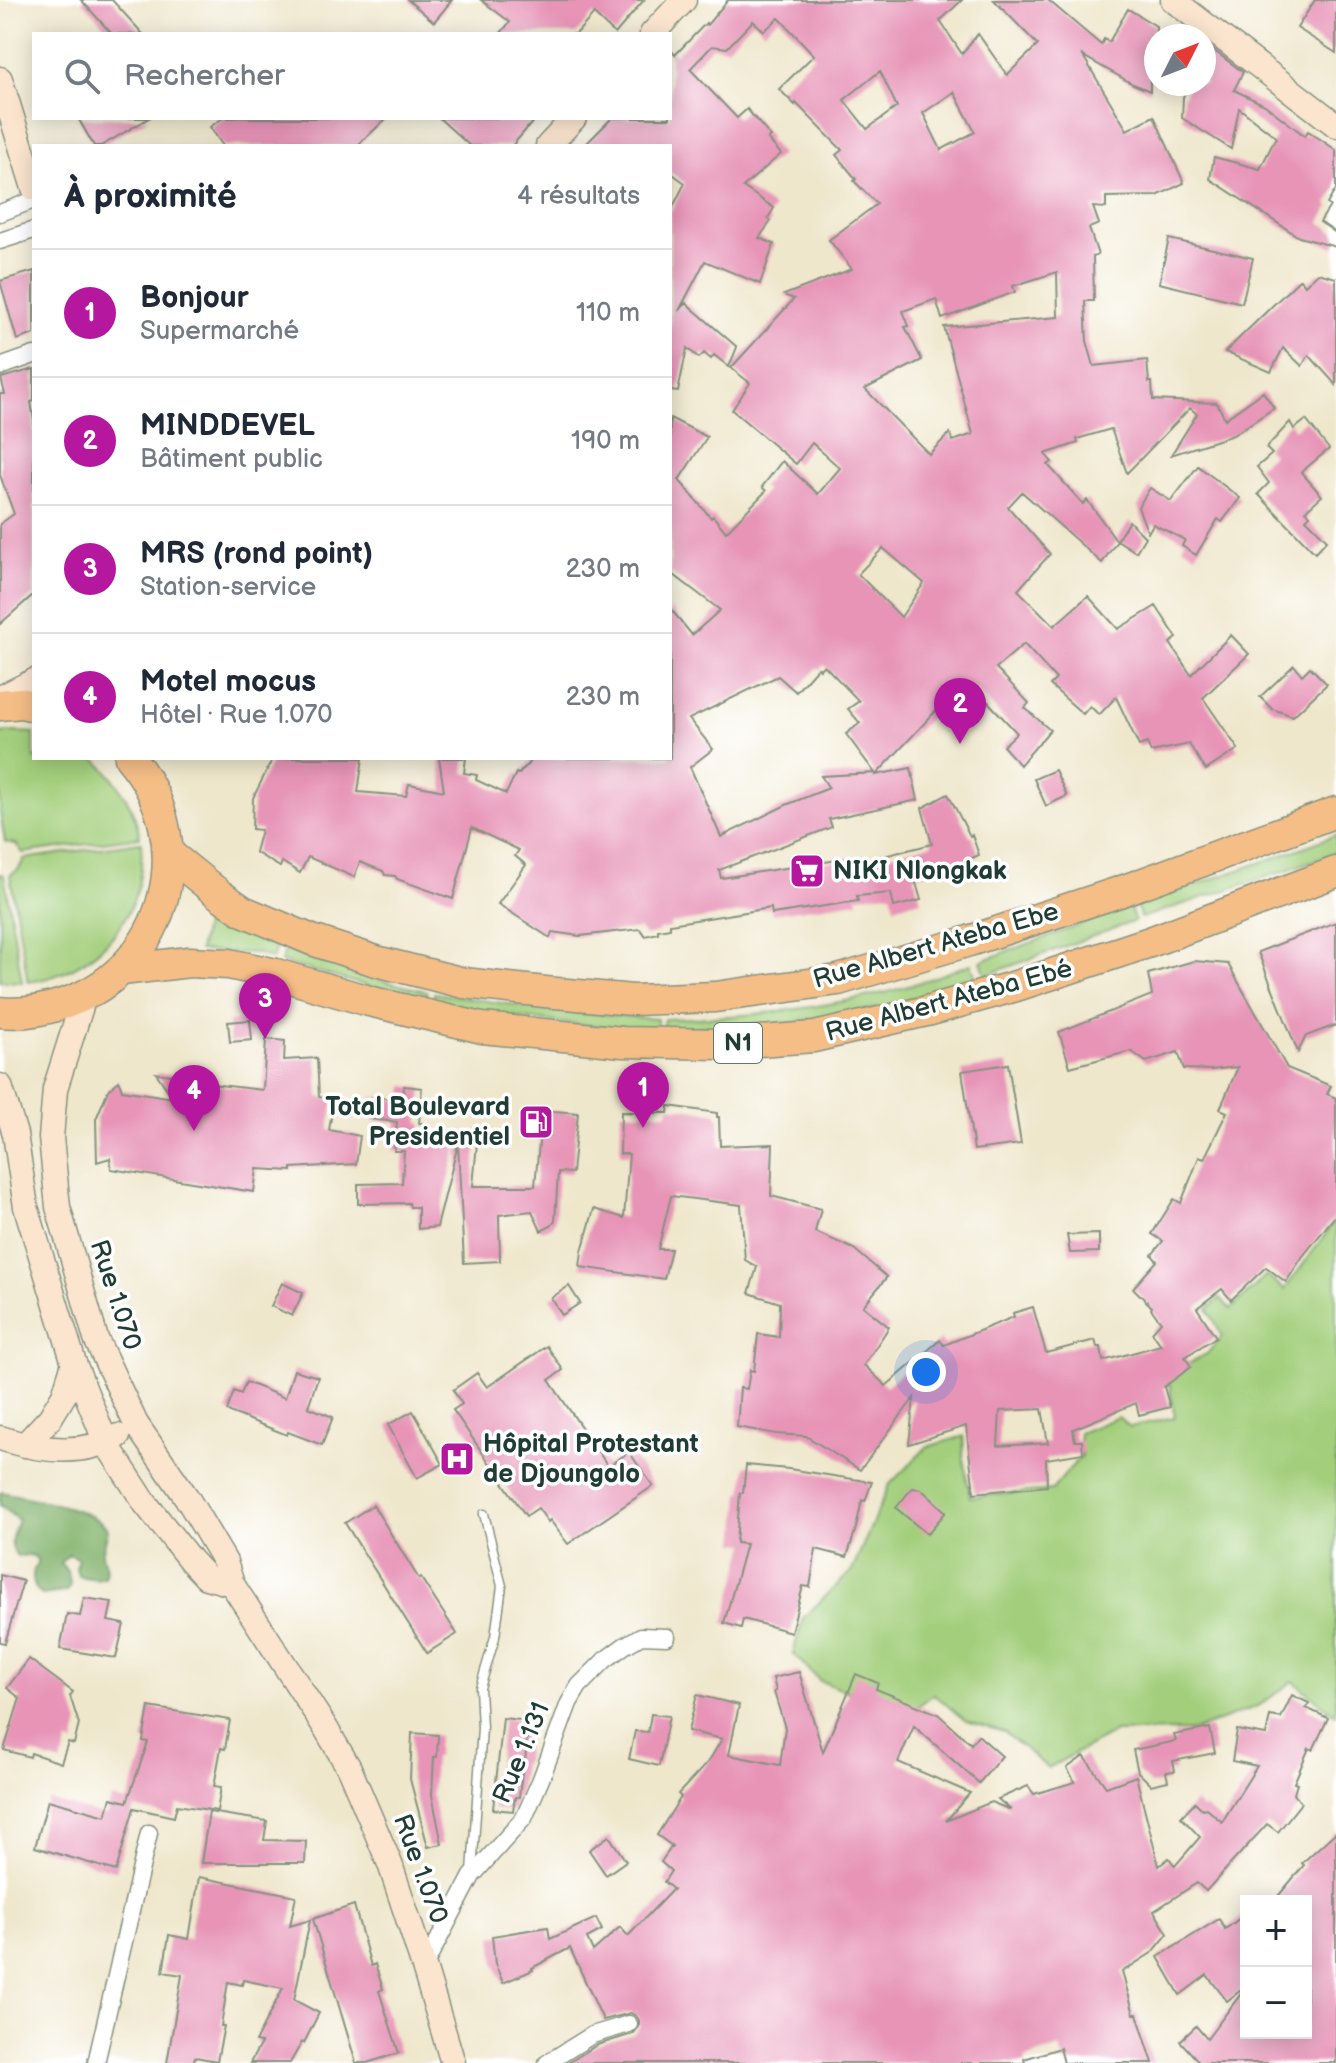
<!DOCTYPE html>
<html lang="fr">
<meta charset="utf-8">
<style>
:root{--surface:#fff;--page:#f6f6f7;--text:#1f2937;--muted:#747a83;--line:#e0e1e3;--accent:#b5179e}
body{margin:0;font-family:"Balsamiq Sans",sans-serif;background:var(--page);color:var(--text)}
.controls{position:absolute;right:24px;bottom:24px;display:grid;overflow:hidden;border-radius:0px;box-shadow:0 4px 20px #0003}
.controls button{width:72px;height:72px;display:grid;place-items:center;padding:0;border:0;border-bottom:2px solid var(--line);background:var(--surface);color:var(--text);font:40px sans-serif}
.compass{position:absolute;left:1144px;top:24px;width:72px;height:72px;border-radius:50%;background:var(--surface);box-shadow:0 4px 20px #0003;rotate:48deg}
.you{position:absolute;left:926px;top:1372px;width:28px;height:28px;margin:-20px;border:6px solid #fff;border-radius:50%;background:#1a73e8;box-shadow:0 0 0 12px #1a73e833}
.badge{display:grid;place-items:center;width:52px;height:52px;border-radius:50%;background:var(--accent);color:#fff;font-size:26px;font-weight:700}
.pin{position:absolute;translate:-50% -66px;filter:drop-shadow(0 2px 4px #0008)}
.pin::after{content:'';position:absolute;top:42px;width:28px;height:24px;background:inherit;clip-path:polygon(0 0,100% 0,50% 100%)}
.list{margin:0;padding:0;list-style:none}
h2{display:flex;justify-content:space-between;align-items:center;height:104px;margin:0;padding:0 32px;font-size:34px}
h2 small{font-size:26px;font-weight:400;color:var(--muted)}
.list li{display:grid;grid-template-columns:52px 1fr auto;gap:24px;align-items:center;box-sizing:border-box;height:128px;padding:0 32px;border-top:2px solid var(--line)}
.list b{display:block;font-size:30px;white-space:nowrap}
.list p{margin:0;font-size:26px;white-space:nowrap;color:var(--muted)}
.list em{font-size:26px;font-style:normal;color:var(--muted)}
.icon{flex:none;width:44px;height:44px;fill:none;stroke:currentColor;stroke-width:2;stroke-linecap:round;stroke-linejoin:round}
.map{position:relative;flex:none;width:1336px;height:2063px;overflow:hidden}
.search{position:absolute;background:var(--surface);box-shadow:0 4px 20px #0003;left:32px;top:32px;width:640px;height:88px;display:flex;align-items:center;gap:20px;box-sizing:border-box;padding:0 28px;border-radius:0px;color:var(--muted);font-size:30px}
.panel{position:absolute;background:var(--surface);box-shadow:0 4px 20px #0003;left:32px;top:144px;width:640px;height:616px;border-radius:0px}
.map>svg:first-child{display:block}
.green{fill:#a3cf7c;stroke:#618658;stroke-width:2}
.forest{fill:#82b26c;stroke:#507850;stroke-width:2}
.building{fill:#e794b7;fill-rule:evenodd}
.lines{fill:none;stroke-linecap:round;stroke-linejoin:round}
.lane-casing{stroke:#879280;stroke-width:11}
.street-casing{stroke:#879280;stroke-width:19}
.secondary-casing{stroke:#879280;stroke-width:27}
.highway-casing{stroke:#879280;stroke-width:33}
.lane{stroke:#fff;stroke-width:8}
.street{stroke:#fff;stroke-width:16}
.secondary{stroke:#fbe5cf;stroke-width:24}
.highway{stroke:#f6be87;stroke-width:30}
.labels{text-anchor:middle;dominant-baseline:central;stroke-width:7;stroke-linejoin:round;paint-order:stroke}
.shield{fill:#fff;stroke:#627771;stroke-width:2}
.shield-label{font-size:24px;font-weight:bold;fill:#1f3d34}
.poi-label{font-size:26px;font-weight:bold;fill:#1f3d34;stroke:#fff;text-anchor:start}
.street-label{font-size:26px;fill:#1f3d34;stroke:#fff}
</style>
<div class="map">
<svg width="1336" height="2063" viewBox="0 0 1336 2063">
<rect width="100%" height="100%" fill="#fff"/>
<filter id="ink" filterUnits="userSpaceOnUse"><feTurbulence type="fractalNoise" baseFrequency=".0125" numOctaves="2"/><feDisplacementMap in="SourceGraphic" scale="16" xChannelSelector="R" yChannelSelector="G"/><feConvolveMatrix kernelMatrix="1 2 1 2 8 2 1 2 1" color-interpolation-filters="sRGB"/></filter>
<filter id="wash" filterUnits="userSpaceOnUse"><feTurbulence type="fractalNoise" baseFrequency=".006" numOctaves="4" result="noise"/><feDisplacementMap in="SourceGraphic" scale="32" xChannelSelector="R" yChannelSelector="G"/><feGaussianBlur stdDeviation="1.8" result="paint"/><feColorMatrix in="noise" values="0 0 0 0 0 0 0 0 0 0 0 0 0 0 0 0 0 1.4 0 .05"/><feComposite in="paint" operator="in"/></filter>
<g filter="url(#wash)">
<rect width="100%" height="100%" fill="#efe7cc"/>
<g class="green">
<path d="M12 732 34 733V758L95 759C118 780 134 806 140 837L23 853 16 844 5 842 0 813V733Z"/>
<polygon points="1336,835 1336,852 1287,870 1141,918 1136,905 1277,857"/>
<path d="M141 842C148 913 98 973 28 982L10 875 19 869 24 859Z"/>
<polygon points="0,874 4,875 22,982 0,981"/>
<polygon points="208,904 260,941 276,947 272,959 256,953 199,951"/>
<polygon points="1129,907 1135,921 986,975 981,961"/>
<polygon points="285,950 387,982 427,991 425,1002 281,962"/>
<path d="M971 964 976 978 889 1006 789 1023 663 1029 664 1019C738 1018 811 1010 884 993 913 986 942 974 971 964Z"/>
<path d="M434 993 556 1011 657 1019V1029C582 1028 506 1017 432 1004Z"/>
<polygon points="1336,1220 1336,1715 1293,1681 1260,1705 1193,1731 1115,1732 1048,1768 1004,1732 966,1721 934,1694 910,1712 890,1708 820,1681 793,1654 803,1618 852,1571 889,1485 927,1447 964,1436 963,1456 970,1497 1052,1490 1081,1456 1079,1433 1118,1417 1130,1427 1175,1417 1169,1383 1177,1370 1207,1354 1222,1336 1208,1309 1220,1298 1231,1309 1266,1276 1285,1289"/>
</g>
<path class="forest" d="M2 1492C29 1498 93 1508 108 1529L102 1554 106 1569 104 1577 96 1579 79 1576 76 1569 78 1558 69 1554 60 1563C68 1570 71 1579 69 1589L63 1592 42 1595C31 1587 31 1574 37 1563V1559L32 1555 17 1556C7 1544 13 1533 18 1520L0 1505V1493Z"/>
<g id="blocks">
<g class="building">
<polygon points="81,0 112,0 143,34 112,34"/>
<polygon points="408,0 452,0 434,22"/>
<polygon points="481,0 644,0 615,34 594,14 576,34 500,34 510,22"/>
<path d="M728 0H962L940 21 962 54 978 34 1007 75 1038 45 994 0H1048L1101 45 1104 39 1109 42 1128 9 1156 26V54L1150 78V91L1133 84 1083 56 1127 130 1154 116 1184 183 1157 196 1106 197V208L1093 207 1099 224 1089 228 1098 255 1093 257 1094 301H1085L1087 341 1094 366 1147 360 1149 382H1152L1153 400 1217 403 1225 419 1263 392 1274 408 1233 435 1171 455 1197 414 1190 408 1127 473 1111 429 1077 439 1078 443 1045 454 1052 462 1048 465 1083 504 1087 500 1117 541 1102 563 1022 492 1008 507 1050 554 1018 590 1054 626 1088 596 1118 629 1156 606 1177 638 1170 643 1191 675 1231 635 1249 654 1203 698 1238 749 1206 770 1189 744 1151 752 1147 743 1139 746 1116 697 1099 715 1090 706 1083 714 1050 685 1056 679 1024 644 996 668 1029 703 1025 708 1050 730 1020 765 1003 746 1017 733 976 689 957 708 947 699 876 775 911 768 918 800 829 819 832 827 719 870 721 878 851 858 852 864 932 844 922 808 948 794 970 836 972 835 979 855 947 869 914 876 921 900 894 907 891 893 857 896 858 901 772 914 771 908 670 924V928L658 930V933L645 936 640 929 580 936 552 932 550 938 498 904 526 865 515 856 519 850 472 828 453 899 397 879 395 876 385 875 383 871 360 862 354 877 308 857 300 873 282 862 280 867 255 852 261 830 252 829 253 798 273 758H363L358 792 406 796 409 784 444 791 439 758H466L464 773 477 775 476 780 506 794 516 773 519 774 533 758H670V608L692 635 720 610 670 572V418L707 437 679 480 711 518 713 516 726 532 766 491 762 487 782 461 818 494 840 468 812 443 796 464 732 410 750 383 731 368 794 299 784 295 852 269 829 240 877 204 854 181 856 179 836 155 842 150 796 103 795 105 779 89 814 55 779 18 764 31 753 21 727 48 712 46 690 69 737 118 747 109 771 137 768 139 781 154 743 187 774 208 768 218 771 221 759 238 774 244 760 284 705 261 679 311 686 303 737 347 729 367 714 355 711 359 704 353 699 358 687 348 678 392 670 391V213L685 183 670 172V146H584L612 118H670V49L675 55 706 23 707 25ZM880 71 897 107 867 129 844 100ZM954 92 975 132 941 150 923 113ZM1057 272 1058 317 944 327 973 434 953 441 950 433 929 454 865 389 922 360 905 327 909 326 903 311 936 299 942 319 1015 292 1013 286ZM883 548 924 583 901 617 858 574ZM824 665 859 701 848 709 860 723 846 734 875 773 821 776 829 788 786 805 721 837 690 767 713 749 689 719 778 676 796 692 818 667 820 669Z"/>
<polygon points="1315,0 1336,0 1336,53 1297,28"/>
<polygon points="1204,47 1213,50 1243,72 1234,90 1265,105 1305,136 1308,131 1336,150 1336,189 1327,204 1330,206 1320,222 1336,233 1336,247 1299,237 1210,179 1214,157 1260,169 1276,137 1239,108 1231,149 1182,118 1183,97 1189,84 1204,84"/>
<polygon points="78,118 149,118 101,146 94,146"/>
<polygon points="223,118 387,118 357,146 223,146 210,127"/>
<polygon points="439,118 536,118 512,146 470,146"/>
<polygon points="1169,239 1253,258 1242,303 1159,283"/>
<polygon points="34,271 34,334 17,340 0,281"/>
<polygon points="1318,273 1336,278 1336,385 1309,355 1302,366 1283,348 1271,372 1225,352 1300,279 1305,285"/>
<polygon points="34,369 34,401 31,402 34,420 34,594 0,624 0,524 14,514 0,475 0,394 5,394 1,378"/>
<polygon points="1306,420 1329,449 1301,472 1322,496 1306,510 1310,515 1306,519 1327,540 1315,553 1258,494 1269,483 1257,467 1272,454 1266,448 1290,422 1294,429"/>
<polygon points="1198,466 1240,498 1222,522 1218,519 1196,555 1182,546 1185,540 1153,524 1148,533 1138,507 1150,488 1171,501"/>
<polygon points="1129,521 1145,537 1136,552 1117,540"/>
<polygon points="1294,665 1302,675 1310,667 1327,684 1293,716 1272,709 1260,697"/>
<polygon points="1055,770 1067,796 1046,806 1034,779"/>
<polygon points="1336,922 1336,1025 1306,1036 1298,1052 1258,952"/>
<path d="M1194 961 1228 964 1287 1068 1331 1086 1327 1094 1336 1098V1215L1303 1256 1286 1282 1266 1267 1231 1300 1222 1289 1197 1308 1216 1337 1185 1357 1191 1367 1164 1387 1170 1407 1139 1415 1136 1403 1073 1429 1075 1441H1082L1083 1453 1046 1459 1047 1486 974 1493 966 1426 909 1444 914 1398 860 1470 806 1436 776 1434 737 1427 740 1388 747 1389 750 1370 754 1371 758 1334 779 1337 780 1303 749 1293 757 1267 745 1260 741 1205 671 1196 658 1249H671L664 1279 580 1267 582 1251 594 1209 624 1218 629 1154H620L621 1112 668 1113 669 1106 717 1113V1117H719L720 1146 773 1144 771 1196 821 1209 815 1232 854 1249 887 1277 863 1306 889 1327 864 1365 886 1386 940 1340 944 1345 1014 1317 1013 1313 1033 1307 1046 1353 1095 1340 1097 1347H1101L1103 1361 1161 1345 1152 1332 1161 1322 1151 1309 1152 1307 1133 1288 1157 1261 1152 1255 1163 1241 1152 1234 1174 1199 1181 1203 1199 1157 1204 1159 1227 1112 1220 1109 1238 1067 1211 1070 1184 1069 1178 1052 1146 1062 1131 1051 1070 1067 1059 1032 1152 995 1148 974ZM1042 1409 1048 1443 998 1446 1000 1411Z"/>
<polygon points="250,1020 252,1040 230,1042 228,1022"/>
<polygon points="266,1039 285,1041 284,1060 317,1058 319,1097 334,1100 329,1130 360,1136 356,1164 292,1168 292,1171 257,1169 254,1192 111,1169 110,1158 97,1162 96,1119 108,1090 119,1081 122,1090 173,1098 156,1073 202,1079 202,1083 263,1090"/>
<polygon points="1008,1064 1021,1144 974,1150 962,1071"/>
<polygon points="404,1086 422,1088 419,1123 422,1123 421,1137 477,1143 473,1186 535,1186 542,1110 578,1113 572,1173 558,1172 555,1221 551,1226 541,1231 532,1211 499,1215 500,1261 464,1263 458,1144 437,1227 418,1229 418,1207 410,1207 409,1203 358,1204 358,1184 402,1183 404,1151 394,1151 397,1122 371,1119 373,1097 403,1100"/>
<polygon points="1099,1234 1099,1252 1070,1253 1067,1235"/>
<polygon points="282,1283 303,1293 292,1316 271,1306"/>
<polygon points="569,1286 580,1303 562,1315 551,1298"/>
<polygon points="547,1346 563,1370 549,1380 608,1466 629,1452 653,1486 568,1544 550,1520 548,1522 538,1508 526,1516 453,1410 462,1404 453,1390 477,1373 487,1387"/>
<polygon points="294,1370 318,1377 308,1407 333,1417 322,1445 288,1432 287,1435 227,1411 234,1391 241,1394 246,1382 285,1398"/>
<polygon points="413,1411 443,1464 417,1478 388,1425"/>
<polygon points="746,1465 789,1469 872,1482 865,1501 862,1500 856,1528 847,1557 816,1549 810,1587 803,1586 791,1632 743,1619 741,1628 724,1623 746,1544 736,1543 740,1493 743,1493"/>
<polygon points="912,1488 921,1489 946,1512 927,1534 896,1508"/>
<polygon points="373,1505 419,1579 421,1578 457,1634 427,1653 345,1523"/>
<polygon points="0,1575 23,1581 5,1643 0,1642"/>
<polygon points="84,1598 112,1602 108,1621 124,1624 116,1658 60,1649 67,1614 80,1616"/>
<polygon points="29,1659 73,1692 70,1696 79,1724 74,1744 68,1742 61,1763 31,1753 30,1757 4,1750 20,1698 7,1688"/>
<polygon points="799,1672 823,1752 856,1674 878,1683 876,1689 938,1714 971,1744 978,1735 1002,1756 979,1783 914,1726 898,1762 970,1793 946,1821 991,1802 1011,1810 998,1799 1028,1786 1034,1794 1075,1782 1067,1768 1084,1756 1106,1787 1136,1776 1159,1866 1169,1858 1175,1866 1200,1837 1181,1817 1195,1802 1202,1809 1206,1808 1222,1822 1257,1766 1232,1761 1237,1730 1266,1735 1270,1716 1281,1718 1292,1695 1309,1703 1306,1708 1328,1718 1313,1750 1309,1748 1294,1783 1297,1784 1294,1794 1301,1803 1278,1832 1267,1824 1206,1891 1197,1883 1154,1911 1168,1934 1153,1952 1122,1972 1134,2014 1137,2014 1153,2063 1064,2063 1060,2048 1024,2059 1025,2063 568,2063 597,2045 633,2034 639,2027 639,2020 636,2016 631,2013 603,2020 570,1948 532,1968 533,1970 503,1983 495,1964 492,1936 548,1927 550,1939 596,1918 602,1930 587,1938 593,1951 620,1927 628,1936 673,1889 664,1882 671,1871 661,1862 672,1846 657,1835 681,1797 678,1794 709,1761 722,1739 688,1731 697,1695 739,1705 729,1755 780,1765 785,1728 774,1692 776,1691 773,1678"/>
<polygon points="149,1707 230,1720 225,1749 221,1748 214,1786 221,1787 217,1811 177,1805 174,1817 134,1808 116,1871 35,1847 48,1800 106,1816 111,1798 127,1802 148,1742 143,1741"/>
<polygon points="651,1714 669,1716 659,1766 629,1759 635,1731 648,1732"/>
<polygon points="503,1718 528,1721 525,1763 523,1763 519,1797 515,1797 513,1811 493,1809"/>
<polygon points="1210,1728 1215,1753 1173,1761 1175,1771 1166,1772 1168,1781 1151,1785 1138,1772 1133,1750 1176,1741 1174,1735"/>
<polygon points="412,1733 438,1735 437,1757 434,1757 432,1795 442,1844 428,1847 410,1779"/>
<polygon points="209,1812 267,1821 264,1840 306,1841 305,1863 201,1863"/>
<polygon points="1336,1832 1336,2063 1200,2063 1180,2041 1196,2026 1207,2039 1246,1987 1246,2033 1306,2033 1306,1901 1274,1901 1304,1865 1302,1863"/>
<polygon points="609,1836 626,1861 606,1875 589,1850"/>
<polygon points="199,1877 296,1896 290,1926 310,1920 294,2000 319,2013 304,2043 302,2042 290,2063 250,2063 261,2043 255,2042 283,1988 243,1980 242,1985 228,1982 221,2026 224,2026 217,2061 195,2057 193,2063 167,2063 182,1975 163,1972 169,1935 189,1939"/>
<polygon points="354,1905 371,1966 375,1964 383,1989 379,1991 399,2053 367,2063 356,2063 313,1919"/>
<polygon points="1246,1914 1246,1986 1227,2001 1207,1975 1180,1995 1158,1957 1219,1919 1225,1929"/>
</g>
</g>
</g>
<g filter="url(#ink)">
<use href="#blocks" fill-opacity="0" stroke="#879280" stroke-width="2"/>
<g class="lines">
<defs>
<polyline id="lane" points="472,1872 482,1728 480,1688 495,1637 502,1586 484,1514"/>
<g id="street">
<polyline points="0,213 34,200"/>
<polyline points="0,241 34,230"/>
<polyline points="0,367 34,355"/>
<polyline points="424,1967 472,1876 524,1818 541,1779 569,1703 579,1686 605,1660 624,1646 641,1636 667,1637"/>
<polyline points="96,2063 149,1833"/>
<polyline points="547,2063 592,2035 629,2024"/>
</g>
<g id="secondary">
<polyline points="1173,0 1336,125"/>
<polyline points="652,34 684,0"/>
<polyline points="0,79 34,188"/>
<polyline points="548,146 574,118"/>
<polyline points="0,698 34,681"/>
<polyline points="84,997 55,1089 51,1138 58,1207 96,1339 136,1424 187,1498 225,1562 232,1584 325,1727 349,1768 390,1864 424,1967 453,2063"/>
<polyline points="0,1086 15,1134 26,1207 74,1363 106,1443 145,1503 191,1561 206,1577 232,1584"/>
<path d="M0 1438C37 1450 82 1457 118 1436"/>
<polyline points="25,1445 50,1418 64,1395 74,1363"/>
</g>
<g id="highway">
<polyline points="0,705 21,703 34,706"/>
<polyline points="168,853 220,895 243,911 312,940 376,961 464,983 545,992 633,1000 715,997 838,980 969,941 1119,892 1336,812"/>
<polyline points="122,970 189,962 229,964 276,974 369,1001 482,1028 623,1042 718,1044 814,1037 927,1011 1016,986 1150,942 1336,872"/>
<path d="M0 1012C22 1015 45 1010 66 1003 169 967 200 840 130 758"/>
</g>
</defs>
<use href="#lane" class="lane-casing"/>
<use href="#street" class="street-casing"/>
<use href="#secondary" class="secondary-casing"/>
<use href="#highway" class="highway-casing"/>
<use href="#lane" class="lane"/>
<use href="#street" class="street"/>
<use href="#secondary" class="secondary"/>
<use href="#highway" class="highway"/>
</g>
</g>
<defs>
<symbol id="supermarket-square" viewBox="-11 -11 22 22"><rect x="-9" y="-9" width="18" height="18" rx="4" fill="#b5179e" stroke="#fff"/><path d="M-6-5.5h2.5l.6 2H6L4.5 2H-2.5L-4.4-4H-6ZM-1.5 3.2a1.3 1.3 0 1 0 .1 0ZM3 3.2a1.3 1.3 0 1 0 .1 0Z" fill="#fff"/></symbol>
<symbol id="fuel-square" viewBox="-11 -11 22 22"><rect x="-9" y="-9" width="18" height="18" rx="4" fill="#b5179e" stroke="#fff"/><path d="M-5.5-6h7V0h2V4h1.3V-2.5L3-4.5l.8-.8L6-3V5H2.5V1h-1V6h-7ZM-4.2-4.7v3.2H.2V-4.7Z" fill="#fff"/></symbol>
<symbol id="hospital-square" viewBox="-11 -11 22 22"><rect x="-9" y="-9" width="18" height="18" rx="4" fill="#b5179e" stroke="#fff"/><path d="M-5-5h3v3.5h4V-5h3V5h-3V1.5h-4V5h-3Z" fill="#fff"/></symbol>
</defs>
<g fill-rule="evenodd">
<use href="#supermarket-square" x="787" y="851" width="40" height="40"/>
<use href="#fuel-square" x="516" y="1102" width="40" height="40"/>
<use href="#hospital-square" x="437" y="1439" width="40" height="40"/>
</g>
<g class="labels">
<rect class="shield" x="714" y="1023" width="48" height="40" rx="6"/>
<g class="shield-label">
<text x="738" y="1043">N1</text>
</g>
<g class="poi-label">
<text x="833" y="871">NIKI Nlongkak</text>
<text x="510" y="1107" text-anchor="end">Total Boulevard<tspan x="510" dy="30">Presidentiel</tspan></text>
<text x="483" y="1444">Hôpital Protestant<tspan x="483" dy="30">de Djoungolo</tspan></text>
</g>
<g class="street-label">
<text transform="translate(936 946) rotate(-16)">Rue Albert Ateba Ebe</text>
<text transform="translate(949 1001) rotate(-15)">Rue Albert Ateba Ebé</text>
<text transform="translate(115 1295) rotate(72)">Rue 1.070</text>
<text transform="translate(522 1753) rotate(-67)">Rue 1.131</text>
<text transform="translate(420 1869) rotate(70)">Rue 1.070</text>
</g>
</g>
</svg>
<div class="controls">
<button>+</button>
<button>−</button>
</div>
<svg class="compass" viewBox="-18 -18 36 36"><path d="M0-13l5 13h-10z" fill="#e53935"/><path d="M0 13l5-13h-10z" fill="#747a83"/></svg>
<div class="you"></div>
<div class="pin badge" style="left:643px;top:1128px">1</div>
<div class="pin badge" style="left:960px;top:744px">2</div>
<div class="pin badge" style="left:265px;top:1039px">3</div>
<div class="pin badge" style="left:194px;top:1131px">4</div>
<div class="search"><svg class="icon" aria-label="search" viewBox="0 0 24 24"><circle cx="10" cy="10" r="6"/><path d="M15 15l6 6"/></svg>Rechercher</div>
<section class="panel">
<h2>À proximité<small>4 résultats</small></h2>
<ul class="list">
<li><span class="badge">1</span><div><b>Bonjour</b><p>Supermarché</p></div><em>110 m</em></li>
<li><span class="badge">2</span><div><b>MINDDEVEL</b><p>Bâtiment public</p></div><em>190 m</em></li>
<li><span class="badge">3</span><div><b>MRS (rond point)</b><p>Station-service</p></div><em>230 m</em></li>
<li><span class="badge">4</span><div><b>Motel mocus</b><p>Hôtel · Rue 1.070</p></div><em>230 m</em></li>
</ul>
</section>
</div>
